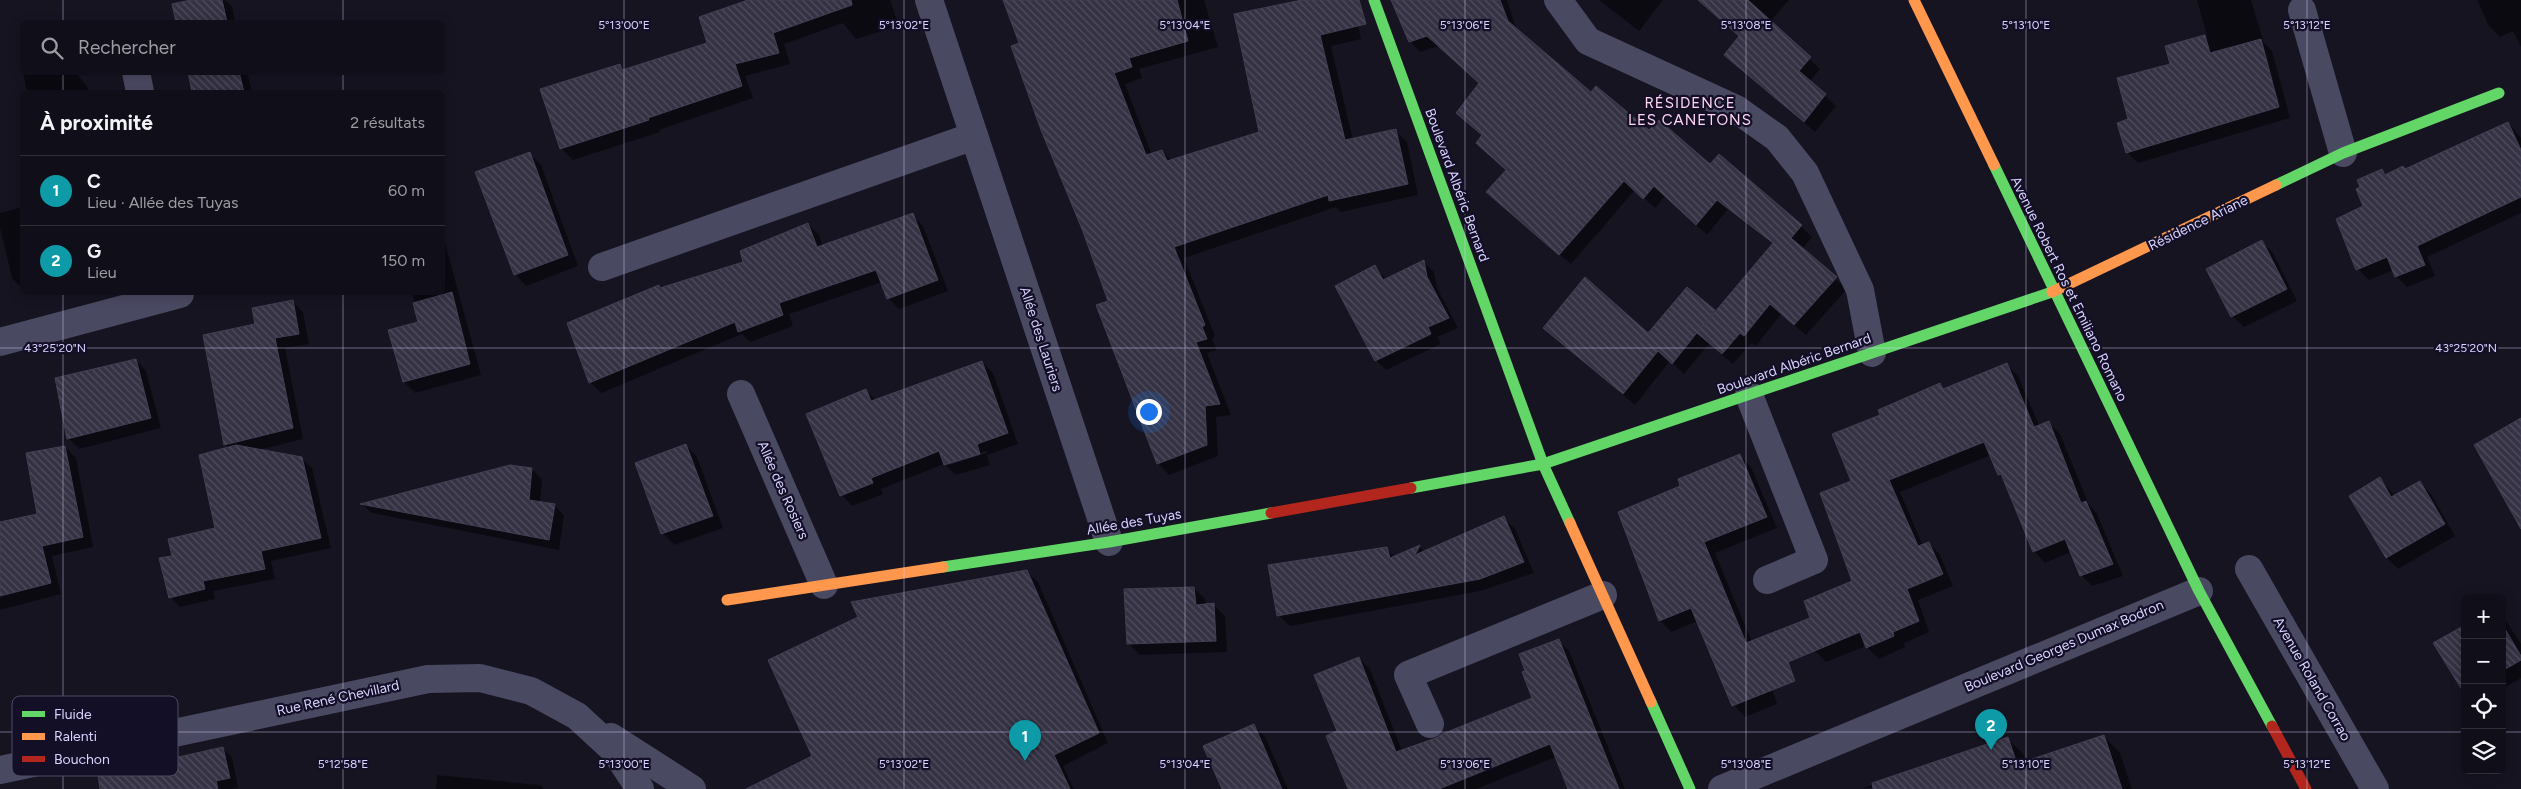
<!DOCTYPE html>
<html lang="fr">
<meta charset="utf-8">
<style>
:root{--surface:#100f19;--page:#1e1d26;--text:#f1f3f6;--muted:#9c9ca2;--line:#302f38;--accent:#9591b1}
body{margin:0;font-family:Figtree,sans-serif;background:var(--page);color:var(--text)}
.controls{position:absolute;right:15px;bottom:15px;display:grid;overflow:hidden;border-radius:8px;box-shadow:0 2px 12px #0003}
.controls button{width:45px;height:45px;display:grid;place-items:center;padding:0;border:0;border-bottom:1px solid var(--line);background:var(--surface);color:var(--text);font:25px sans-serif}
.you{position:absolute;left:1148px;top:411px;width:18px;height:18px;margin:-12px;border:4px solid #fff;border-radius:50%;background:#1a73e8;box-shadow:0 0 0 8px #1a73e833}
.badge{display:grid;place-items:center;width:32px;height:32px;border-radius:50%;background:var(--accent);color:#fff;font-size:16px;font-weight:700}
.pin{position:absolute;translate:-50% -41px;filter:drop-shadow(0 1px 2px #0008)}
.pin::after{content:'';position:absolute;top:26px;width:18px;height:15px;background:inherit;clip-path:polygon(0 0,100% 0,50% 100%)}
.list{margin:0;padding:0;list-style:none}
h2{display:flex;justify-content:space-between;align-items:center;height:65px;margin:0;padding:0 20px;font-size:21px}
h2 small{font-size:16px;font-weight:400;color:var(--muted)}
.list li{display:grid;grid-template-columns:32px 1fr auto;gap:15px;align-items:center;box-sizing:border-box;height:70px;padding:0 20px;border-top:1px solid var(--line)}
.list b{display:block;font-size:19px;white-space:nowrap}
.list p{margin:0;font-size:16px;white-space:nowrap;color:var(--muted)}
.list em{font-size:16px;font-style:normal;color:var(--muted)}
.icon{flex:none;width:28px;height:28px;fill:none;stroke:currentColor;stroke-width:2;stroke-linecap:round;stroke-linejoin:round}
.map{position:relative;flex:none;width:2521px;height:789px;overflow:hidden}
.search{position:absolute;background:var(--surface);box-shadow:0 2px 12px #0003;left:20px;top:20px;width:425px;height:55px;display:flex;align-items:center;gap:12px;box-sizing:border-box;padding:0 18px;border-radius:8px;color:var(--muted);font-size:19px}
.panel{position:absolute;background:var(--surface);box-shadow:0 2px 12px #0003;left:20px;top:90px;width:425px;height:205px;border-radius:8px}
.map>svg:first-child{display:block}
.shadow{fill:#0007;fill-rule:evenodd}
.building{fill:url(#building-back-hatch);stroke:#433f54}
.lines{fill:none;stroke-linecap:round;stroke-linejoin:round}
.street{stroke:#4a4962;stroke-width:28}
.fast{stroke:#63d668;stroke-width:11}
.slow{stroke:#ff974d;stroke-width:11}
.jam{stroke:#b3261e;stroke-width:11}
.ticks{fill:none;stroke:#d9d4ff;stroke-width:1;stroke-opacity:0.45}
.labels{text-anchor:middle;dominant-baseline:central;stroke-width:4.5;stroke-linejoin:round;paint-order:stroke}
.street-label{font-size:14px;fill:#d9d4ff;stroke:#130f26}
.neighbourhood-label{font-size:15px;letter-spacing:1px;fill:#ffd6f0;stroke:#130f26}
.key{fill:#130f26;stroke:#4e4a67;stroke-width:1}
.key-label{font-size:14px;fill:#d9d4ff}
.ticks-label{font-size:12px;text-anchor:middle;fill:#d9d4ff;stroke:#130f26;stroke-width:4.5;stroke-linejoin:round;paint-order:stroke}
</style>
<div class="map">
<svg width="2521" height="789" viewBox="0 0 2521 789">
<defs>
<pattern id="building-back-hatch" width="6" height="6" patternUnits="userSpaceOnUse" patternTransform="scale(1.25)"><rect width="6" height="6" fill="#343243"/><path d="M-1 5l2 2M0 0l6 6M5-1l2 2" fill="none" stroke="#514f5f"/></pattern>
</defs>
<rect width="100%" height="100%" fill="#161421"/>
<g class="shadow">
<polygon points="197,0 225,0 232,6 235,22 178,22 174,5"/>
<polygon points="755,0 890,0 899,26 856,39 843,23 784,44 790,64 745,76 753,98 659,130 660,132 573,160 561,148 620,66 625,71 708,44"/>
<polygon points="1012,0 1204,0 1218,47 1139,69 1142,78 1125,84 1152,155 1162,151 1172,161 1261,133 1305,0 1351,0 1354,3 1361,39 1331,46 1353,140 1396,131 1407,142 1418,195 1341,212 1336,207 1184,258 1215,336 1212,339 1217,350 1207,353 1231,415 1216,417 1218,456 1169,475 1158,463 1109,302 1021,44"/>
<polygon points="1395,0 1507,0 1517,31 1591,94 1649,132 1710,166 1801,226 1812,237 1802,249 1847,289 1806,335 1781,314 1756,346 1751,343 1733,364 1709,344 1684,374 1670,361 1635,405 1545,328 1648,335 1687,288 1716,313 1773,244 1728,209 1707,235 1665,196 1655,208 1635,190 1571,264 1498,202 1507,170 1483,136 1457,113 1480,83 1439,46 1420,52 1410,41"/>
<polygon points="1599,0 1663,0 1639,31"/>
<polygon points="1699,0 1789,0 1770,22 1820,69 1810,81 1836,106 1815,132 1725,55 1740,37"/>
<polygon points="2197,0 2251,0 2264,43 2272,51 2290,118 2138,163 2127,152 2129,120 2171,64 2166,47 2207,36"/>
<polygon points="2477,0 2521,0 2521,47 2513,31 2500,37 2489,26"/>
<polygon points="23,72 77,72 79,77 87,86 89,92 27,92"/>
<polygon points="189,72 247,72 252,92 193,92"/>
<polygon points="2508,123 2521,138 2521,213 2427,257 2435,276 2407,287 2396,276 2394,270 2369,280 2358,269 2337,219 2365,207 2382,170 2387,175 2406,170"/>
<polygon points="530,154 541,165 578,266 526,286 515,274"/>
<polygon points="22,207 22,288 12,278 0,228 0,213"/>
<polygon points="912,215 923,226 948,291 899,309 888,298 882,282 789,314 793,326 750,342 742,334 601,393 590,382 661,289 745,263 808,224 819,235 823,247"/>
<polygon points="442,232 481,375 415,393 404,382 390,331 419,323 412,292 442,292"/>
<polygon points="2262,242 2273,253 2297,301 2244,327 2232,316"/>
<polygon points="1424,262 1434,272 1437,288 1458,328 1437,337 1441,344 1386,370 1376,360 1375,267 1387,280"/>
<polygon points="292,301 303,312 309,344 285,348 303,439 258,450 301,458 312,468 331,548 271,561 275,579 213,591 215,599 180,607 170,597 173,557 216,529 229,448 225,445 205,336 257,325"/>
<polygon points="136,360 146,371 161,428 79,449 68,438"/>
<path d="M982 362 993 373 1018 444 987 455 990 465 956 475 944 464 881 489 883 494 852 506 842 495 866 391 876 400ZM986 451 987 453 949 465V462Z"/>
<polygon points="2006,364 2018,376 2040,427 2049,423 2060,434 2089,505 2097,514 2123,576 2092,586 2081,575 2071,552 2045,563 2034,551 2005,481 1999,474 1991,455 1900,492 1923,546 1929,543 1940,555 1953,586 1918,600 1929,632 1904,643 1905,647 1879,659 1866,646 1826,662 1815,651 1804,621 1812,619 1854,581 1853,481 1882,416 1940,385 1945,390"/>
<polygon points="686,445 697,457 723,528 674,545 663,533"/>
<polygon points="65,447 76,458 93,547 52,556 61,594 0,610 0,526 39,515"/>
<polygon points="1740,455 1751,467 1777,528 1715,553 1754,647 1761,654 1777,704 1745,717 1734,705 1698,621 1671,632 1660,620"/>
<polygon points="532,469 542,480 540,503 554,505 564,515 559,550 372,513 362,504"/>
<polygon points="2380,479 2395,496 2419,482 2431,494 2455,536 2398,569 2387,558"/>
<polygon points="1504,518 1515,529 1534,573 1480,591 1290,626 1278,615 1386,549 1395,557 1419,547 1425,552"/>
<polygon points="1027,572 1038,582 1108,743 1063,766 1074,789 828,789 769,661 860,617"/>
<polygon points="1194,588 1205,599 1206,605 1214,605 1225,616 1227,652 1140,655 1129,644"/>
<polygon points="2502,615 2521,644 2521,678 2502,689"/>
<polygon points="1558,640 1569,651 1625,789 1569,789 1556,757 1476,789 1349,789 1338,732 1359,658 1370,669 1402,751 1437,740 1534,699"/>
<polygon points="1254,725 1265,737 1288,789 1223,789"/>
<polygon points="2104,736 2120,753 2132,789 1863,788 2008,739 2024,755 2026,762"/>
<polygon points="222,748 232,757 238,787 231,789 104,789"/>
<polygon points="437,775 540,785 544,789 436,789"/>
</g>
<g class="building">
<polygon points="191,0 222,0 227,22 176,22 172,4"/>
<polygon points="748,0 851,0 852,5 773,33 779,53 735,64 742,86 648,118 649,120 560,149 540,89 620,64 622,70 707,43 699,17"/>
<polygon points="1003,0 1177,0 1188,41 1129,58 1132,67 1114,73 1146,155 1162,150 1167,161 1259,132 1234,14 1302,0 1359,0 1366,24 1320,35 1345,140 1396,129 1408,184 1329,201 1328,195 1174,247 1205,325 1202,327 1207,339 1196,342 1220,404 1205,406 1207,445 1157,464 1096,305 1108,301 1082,229 1041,130 1011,46 1019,43"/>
<polygon points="1391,0 1500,0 1508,21 1591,92 1596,86 1649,130 1659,120 1710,164 1719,154 1802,225 1791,238 1837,277 1794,325 1770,304 1744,336 1740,333 1722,354 1697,333 1773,243 1717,200 1696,225 1654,186 1643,199 1624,181 1559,255 1486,192 1506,170 1476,143 1482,135 1456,113 1479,83 1427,36 1409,42"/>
<polygon points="1698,0 1748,0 1811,57 1799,71 1826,94 1804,122 1724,55 1739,36"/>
<polygon points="2205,35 2210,53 2261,39 2279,107 2126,153 2117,123 2128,119 2117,78 2170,64 2165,46"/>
<polygon points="188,72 239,72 244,92 192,92"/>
<polygon points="2508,122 2521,150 2521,197 2417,246 2425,265 2395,277 2387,257 2356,270 2336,219 2363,206 2356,189 2360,187 2357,180 2382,169 2385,175 2403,166 2405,169"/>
<polygon points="530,152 568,255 514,275 475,172"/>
<polygon points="913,213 938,280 887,299 876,270 779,303 783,315 738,332 735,322 589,383 567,323 659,285 660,288 743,262 740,251 808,223 817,247"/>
<polygon points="2262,240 2287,289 2231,317 2206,269"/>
<polygon points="1424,260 1427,277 1449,318 1428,327 1431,334 1375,361 1335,286 1375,265 1383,280"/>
<polygon points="1585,277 1648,333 1687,287 1715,310 1672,364 1658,351 1623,394 1543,328"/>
<polygon points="452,292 470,364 403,382 388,330 418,322 413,303"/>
<polygon points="293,300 299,334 275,338 293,428 224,445 203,335 255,324 252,308"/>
<polygon points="136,359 151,418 67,439 55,378"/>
<polygon points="982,361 1008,433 977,444 980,454 944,465 939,451 871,478 873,483 840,496 806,414 866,389 871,401"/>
<polygon points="2007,363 2034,427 2049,421 2081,503 2086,501 2113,564 2080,576 2065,539 2033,552 2001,474 1998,475 1984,442 1889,480 1918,546 1929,542 1943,574 1907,589 1919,621 1893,632 1894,636 1866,648 1860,632 1788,662 1795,681 1732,706 1691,608 1659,621 1618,512 1680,486 1678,479 1740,454 1767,517 1704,542 1746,643 1810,618 1804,601 1852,581 1820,493 1851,481 1832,434 1880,415 1878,410 1940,383 1943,389"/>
<polygon points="2521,418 2521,529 2474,445"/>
<polygon points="686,444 713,516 661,534 635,463"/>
<polygon points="236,445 302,457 321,538 261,551 265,569 203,581 205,589 169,598 159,558 172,556 168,539 215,528 199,455"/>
<polygon points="65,446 83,537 42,546 51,583 0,596 0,522 37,514 26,453"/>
<polygon points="510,465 532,468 529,500 555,504 549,540 360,504"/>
<polygon points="2380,477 2391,497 2420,481 2445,524 2386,558 2349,496"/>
<polygon points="1504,516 1524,562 1480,579 1277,616 1268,565 1387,547 1390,558 1420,545 1415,555"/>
<polygon points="1027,570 1099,733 1054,755 1070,789 746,789 812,756 768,660 858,617 851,602"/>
<polygon points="1194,587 1196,605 1214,603 1216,641 1127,644 1124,589"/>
<polygon points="2502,624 2521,656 2521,660 2502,671"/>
<polygon points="2465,625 2465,693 2464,693 2433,643"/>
<polygon points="1559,639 1619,789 1568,789 1550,744 1439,789 1348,789 1326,736 1337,731 1314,675 1359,657 1396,752 1436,738 1442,734 1532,698 1522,672 1525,671 1519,654"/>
<polygon points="1254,724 1282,789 1222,789 1203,746"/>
<polygon points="2104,735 2122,789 1873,789 1872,783 2008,737 2017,764"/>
<polygon points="223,747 230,778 216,781 218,789 100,789 98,775"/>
</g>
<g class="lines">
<g class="street">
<polyline points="929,0 1109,542"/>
<polyline points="1558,0 1588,41 1736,109 1777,138 1805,173 1860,290 1872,353"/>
<polyline points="2302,10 2343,153"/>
<polyline points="136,72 140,92"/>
<polyline points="602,267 974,136"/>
<polyline points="0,342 180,294 180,292"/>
<polyline points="741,394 824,585"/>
<polyline points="1749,395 1814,560 1767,580"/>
<polyline points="2249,569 2375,789"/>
<polyline points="1430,724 1408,675 1603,595"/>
<polyline points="611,737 692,789"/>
<polyline points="0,770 428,679 480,678 531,691 577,716 615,751 640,789"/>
<polyline points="1722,789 2199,591"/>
</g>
<g class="fast">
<polyline points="1374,0 1543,464 1570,523"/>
<polyline points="1994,165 2199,591 2272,726"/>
<polyline points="2276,185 2343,153 2499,93"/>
<polyline points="1411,488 1543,464 2052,292"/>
<polyline points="943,567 1109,542 1271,513"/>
<polyline points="1651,702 1690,789"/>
</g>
<g class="slow">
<polyline points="1914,0 1994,165"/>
<polyline points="2052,292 2276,185"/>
<polyline points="1570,523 1651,702"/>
<polyline points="727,600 943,567"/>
</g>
<g class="jam">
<polyline points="1271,513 1411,488"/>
<polyline points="2272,726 2306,789"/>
</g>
</g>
<path class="ticks" d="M63 0V22M343 0V22M624 0V789M904 0V789M1185 0V789M1465 0V789M1746 0V789M2026 0V789M2307 0V789M63 72V92M343 72V92M63 292V789M343 292V789M0 348H2521M0 732H2465M2502 732H2521"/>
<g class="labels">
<g class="street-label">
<text transform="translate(1457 185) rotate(70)">Boulevard Albéric Bernard</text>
<text transform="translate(2198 223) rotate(-26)">Résidence Ariane</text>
<text transform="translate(2069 289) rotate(64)">Avenue Robert Ros et Emiliano Romano</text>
<text transform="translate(1041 339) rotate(72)">Allée des Lauriers</text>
<text transform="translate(1794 364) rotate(-19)">Boulevard Albéric Bernard</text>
<text transform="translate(783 490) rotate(66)">Allée des Rosiers</text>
<text transform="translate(1134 522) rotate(-10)">Allée des Tuyas</text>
<text transform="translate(2064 646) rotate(-23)">Boulevard Georges Dumax Bodron</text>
<text transform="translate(2312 679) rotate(60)">Avenue Roland Corrao</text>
<text transform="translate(338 698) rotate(-12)">Rue René Chevillard</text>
</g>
<g class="neighbourhood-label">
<text x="1690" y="103">RÉSIDENCE<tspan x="1690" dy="17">LES CANETONS</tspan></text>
</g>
</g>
<rect x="12" y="696" width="166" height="80" rx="8" class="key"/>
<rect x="22" y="711" width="23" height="6" fill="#63d668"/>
<rect x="22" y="733" width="23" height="7" fill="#ff974d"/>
<rect x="22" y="756" width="23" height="6" fill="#b3261e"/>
<g class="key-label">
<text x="54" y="719">Fluide</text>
<text x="54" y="741">Ralenti</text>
<text x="54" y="764">Bouchon</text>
</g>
<g class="ticks-label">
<text x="624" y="29">5°13'00"E</text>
<text x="904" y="29">5°13'02"E</text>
<text x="1185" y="29">5°13'04"E</text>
<text x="1465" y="29">5°13'06"E</text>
<text x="1746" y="29">5°13'08"E</text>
<text x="2026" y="29">5°13'10"E</text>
<text x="2307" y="29">5°13'12"E</text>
<text x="55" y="352">43°25'20"N</text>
<text x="2466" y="352">43°25'20"N</text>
<text x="343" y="768">5°12'58"E</text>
<text x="624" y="768">5°13'00"E</text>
<text x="904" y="768">5°13'02"E</text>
<text x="1185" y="768">5°13'04"E</text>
<text x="1465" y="768">5°13'06"E</text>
<text x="1746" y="768">5°13'08"E</text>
<text x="2026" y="768">5°13'10"E</text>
<text x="2307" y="768">5°13'12"E</text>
</g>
</svg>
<div class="controls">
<button>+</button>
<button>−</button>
<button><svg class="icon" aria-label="locate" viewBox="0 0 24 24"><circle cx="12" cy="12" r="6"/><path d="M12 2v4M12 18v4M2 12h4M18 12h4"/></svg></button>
<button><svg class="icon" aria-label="layers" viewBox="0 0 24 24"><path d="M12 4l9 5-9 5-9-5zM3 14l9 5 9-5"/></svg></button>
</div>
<div class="you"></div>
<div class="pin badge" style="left:1025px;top:761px;background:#0f9aa8">1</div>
<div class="pin badge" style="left:1991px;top:750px;background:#0f9aa8">2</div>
<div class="search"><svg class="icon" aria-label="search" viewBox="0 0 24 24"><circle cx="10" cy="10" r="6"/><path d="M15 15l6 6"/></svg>Rechercher</div>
<section class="panel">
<h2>À proximité<small>2 résultats</small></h2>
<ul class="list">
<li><span class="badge" style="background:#0f9aa8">1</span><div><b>C</b><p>Lieu · Allée des Tuyas</p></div><em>60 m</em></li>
<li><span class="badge" style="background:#0f9aa8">2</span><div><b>G</b><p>Lieu</p></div><em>150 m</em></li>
</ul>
</section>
</div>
